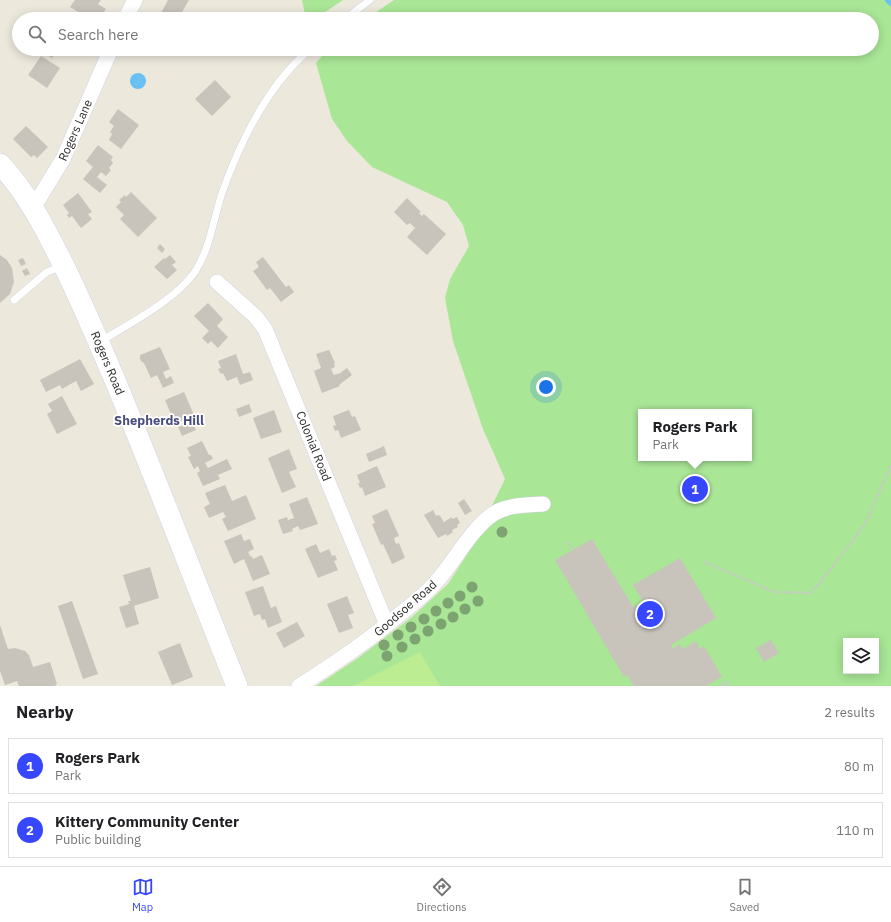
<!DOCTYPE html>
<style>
:root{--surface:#fff;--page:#f6f6f6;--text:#202124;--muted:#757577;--line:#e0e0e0;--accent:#3746ff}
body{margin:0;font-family:"IBM Plex Sans",sans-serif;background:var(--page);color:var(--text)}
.controls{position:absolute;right:12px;bottom:12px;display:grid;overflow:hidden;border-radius:0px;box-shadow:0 2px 10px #0003}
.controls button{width:36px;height:36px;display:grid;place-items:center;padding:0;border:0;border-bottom:1px solid var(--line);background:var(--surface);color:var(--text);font:20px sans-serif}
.you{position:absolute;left:546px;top:387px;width:14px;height:14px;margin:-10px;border:3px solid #fff;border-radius:50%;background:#1a73e8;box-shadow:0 0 0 6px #1a73e833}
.badge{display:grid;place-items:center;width:26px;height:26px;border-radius:50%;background:var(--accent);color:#fff;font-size:13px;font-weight:700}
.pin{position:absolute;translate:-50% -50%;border:2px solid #fff;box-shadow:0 1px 4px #0006}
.popup{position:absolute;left:638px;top:409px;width:114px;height:52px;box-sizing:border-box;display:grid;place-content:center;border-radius:0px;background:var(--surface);filter:drop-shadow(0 1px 3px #0005);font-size:13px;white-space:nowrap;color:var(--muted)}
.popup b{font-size:15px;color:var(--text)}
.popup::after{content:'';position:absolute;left:50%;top:100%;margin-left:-8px;border:8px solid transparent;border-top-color:var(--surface)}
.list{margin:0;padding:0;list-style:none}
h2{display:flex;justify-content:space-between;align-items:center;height:52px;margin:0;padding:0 16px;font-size:17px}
h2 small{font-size:13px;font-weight:400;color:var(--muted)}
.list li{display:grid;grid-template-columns:26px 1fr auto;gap:12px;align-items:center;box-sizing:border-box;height:56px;margin:0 8px 8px;padding:0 8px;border:1px solid var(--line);border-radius:0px}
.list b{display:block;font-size:15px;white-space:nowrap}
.list p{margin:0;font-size:13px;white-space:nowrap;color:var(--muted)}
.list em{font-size:13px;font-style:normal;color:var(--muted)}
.icon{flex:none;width:22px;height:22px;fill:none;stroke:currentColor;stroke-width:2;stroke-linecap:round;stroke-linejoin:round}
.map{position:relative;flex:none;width:891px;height:686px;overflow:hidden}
.search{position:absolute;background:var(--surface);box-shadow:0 2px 10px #0003;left:12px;right:12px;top:12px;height:44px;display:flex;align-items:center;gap:10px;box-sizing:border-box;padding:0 14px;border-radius:22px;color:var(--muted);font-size:15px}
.sheet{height:180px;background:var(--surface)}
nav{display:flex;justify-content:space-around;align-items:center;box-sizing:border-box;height:56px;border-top:1px solid var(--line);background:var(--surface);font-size:11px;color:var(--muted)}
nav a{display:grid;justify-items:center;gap:2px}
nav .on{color:var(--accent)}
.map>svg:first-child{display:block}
.green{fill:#a9e696;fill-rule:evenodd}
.pitch{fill:#bced92}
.water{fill:#6bc0f3}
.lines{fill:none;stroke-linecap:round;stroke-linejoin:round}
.stream{stroke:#6bc0f3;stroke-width:4.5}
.building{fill:#c8c4bc}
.lane-casing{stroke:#d1d3e4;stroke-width:8}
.street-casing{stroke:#d1d3e4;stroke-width:16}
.secondary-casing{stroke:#d1d3e4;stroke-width:22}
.path{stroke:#c8c8c8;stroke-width:2.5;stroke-dasharray:3 2;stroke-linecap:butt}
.lane{stroke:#fff;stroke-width:7}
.street{stroke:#fff;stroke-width:15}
.secondary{stroke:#fff;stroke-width:21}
.tree{fill:#7ca370}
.labels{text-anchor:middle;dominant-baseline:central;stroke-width:3.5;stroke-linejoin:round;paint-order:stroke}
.street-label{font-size:12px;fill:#2b2b2b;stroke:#fff}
.neighbourhood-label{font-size:13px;font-weight:bold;fill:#494d7d;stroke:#fff}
</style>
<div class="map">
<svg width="891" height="686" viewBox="0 0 891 686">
<rect width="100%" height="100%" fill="#ede8dc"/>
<g class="green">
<polygon points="302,0 343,0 315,19 306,19"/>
<path d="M394 0H891V686H316L358 658 412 617 448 584 473 545 505 479 483 429 453 341 445 298 450 279 469 246 463 225 447 202 372 167 347 141 332 119 316 63 328 49H872V19H366ZM641 412H749V458H641ZM846 641H876V671H846Z"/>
</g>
<polygon class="pitch" points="420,652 440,686 353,686"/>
<circle class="water" cx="138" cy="81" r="8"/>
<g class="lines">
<polyline class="stream" points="887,0 891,4"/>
</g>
<g class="building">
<polygon points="75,0 101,0 98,4 106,9 101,16 106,19 90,19 70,7"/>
<polygon points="168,0 189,0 178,19 167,19 160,15"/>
<polygon points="37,49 58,49 52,58"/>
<polygon points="41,56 60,68 47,88 28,75"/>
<polygon points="215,80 231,97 212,116 195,99"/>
<polygon points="118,109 139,125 121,149 109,140 112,134 110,132 114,126 109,122"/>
<polygon points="26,126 48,147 37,158 34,155 31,157 13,139"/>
<polygon points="98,145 113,157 111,160 113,163 109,168 111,170 106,176 101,172 97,177 107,185 100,193 83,179 93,167 86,161"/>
<polygon points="131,192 157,218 138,237 120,219 124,215 116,207 121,202 119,200 125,195 126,197"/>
<polygon points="78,193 92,212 88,214 92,219 81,228 72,216 69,218 67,215 69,213 63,205"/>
<polygon points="407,198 421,212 419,213 422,216 424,214 446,234 427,255 407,237 415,228 410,223 407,225 394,212"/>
<polygon points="160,244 165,249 162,253 157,248"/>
<polygon points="0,255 7,260 12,268 14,282 10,294 0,303"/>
<polygon points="170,255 176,262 172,265 177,270 167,279 154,267 164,258 165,259"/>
<polygon points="263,257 286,287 289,285 294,292 281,302 270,288 267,290 253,271 259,267 256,262"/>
<polygon points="23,258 26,264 21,266 18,260"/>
<polygon points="27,268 30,274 25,276 22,271"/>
<polygon points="208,303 223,319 217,326 228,337 218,348 211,341 208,344 202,338 209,331 194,316"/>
<polygon points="160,347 170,369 163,372 166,379 171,376 174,383 163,388 157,375 151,378 144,363 142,362 140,359 140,355"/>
<polygon points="329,350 335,363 334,364 335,367 331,369 334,375 340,373 347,368 352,375 339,385 340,386 322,393 314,371 321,368 316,354"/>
<polygon points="236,354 243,374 250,372 253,380 240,385 237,377 227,381 223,373 221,374 218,369 221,368 218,361"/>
<polygon points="80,359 94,384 81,391 76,381 62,389 60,385 46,392 40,380"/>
<polygon points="184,392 197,422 193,424 196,430 182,436 178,427 185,425 183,420 175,424 165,400"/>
<polygon points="62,396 77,424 57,434 47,414 52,411 48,404"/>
<polygon points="249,404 252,412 239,417 236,409"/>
<polygon points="274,410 282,432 261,439 253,418"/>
<polygon points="349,410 352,417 355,416 361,430 341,438 338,430 335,431 333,426 336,425 333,416"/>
<polygon points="202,441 209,455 211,455 213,459 205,463 208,468 227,459 232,469 218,475 220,479 203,486 197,473 200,471 198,466 194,469 188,457 191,456 187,448"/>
<polygon points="384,446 387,455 369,462 366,454"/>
<polygon points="289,449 297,469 289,472 296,487 282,493 268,458"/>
<polygon points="377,466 386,487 365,496 362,487 360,488 358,483 360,483 357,475"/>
<polygon points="225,485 232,501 246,495 256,519 228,531 222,519 226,517 223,512 209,518 204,507 210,504 205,493"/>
<polygon points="307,497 318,524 300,530 298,526 292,529 293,531 283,534 278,520 287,517 288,520 294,518 289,504"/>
<polygon points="464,499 472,511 465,515 458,503"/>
<polygon points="387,509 399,536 394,538 396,544 399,543 405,558 392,564 383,544 381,545 372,524 375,523 372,516"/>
<polygon points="433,510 436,516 438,515 440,516 444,522 452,517 452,519 457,517 460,523 457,525 458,527 452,530 453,532 447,536 446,534 438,538 424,515"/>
<polygon points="241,534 244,541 250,539 254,549 248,552 251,557 252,556 253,559 262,555 270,574 253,581 244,559 234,564 224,541"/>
<polygon points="592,539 633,607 643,602 633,585 680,558 716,618 671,645 673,649 680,644 683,649 696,641 700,649 704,646 722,677 706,686 634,686 627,675 624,677 555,560"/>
<polygon points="316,544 320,553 329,549 332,556 335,555 337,560 334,561 338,570 318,578 305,549"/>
<polygon points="150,567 159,598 134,606 139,624 126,628 119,607 129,604 128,601 131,601 123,575"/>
<polygon points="263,586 271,608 276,606 282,622 268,628 265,619 262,620 260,614 254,616 245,592"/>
<polygon points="347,596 354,613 348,615 353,628 339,633 327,604"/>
<polygon points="72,601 98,674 83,679 58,606"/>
<polygon points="297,622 305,636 284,648 276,633"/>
<polygon points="0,625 8,649 15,648 25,651 29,655 33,667 50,662 57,684 55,686 19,686 17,681 5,685 0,671"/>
<polygon points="771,640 779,653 764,662 756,648"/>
<polygon points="180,643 193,677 172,685 158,652"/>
</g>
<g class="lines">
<defs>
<g id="lane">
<polyline points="345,19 370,0"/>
<polyline points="14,300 47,272 62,266"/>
<path d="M101 341C129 324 175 300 194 273 210 250 213 220 222 193 240 142 268 85 310 49"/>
</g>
<g id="street">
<polyline points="125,19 135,0"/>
<polyline points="33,208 63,159 111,49"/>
<polyline points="217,282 256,317 265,329 387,625"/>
<path d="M299 686C334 664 368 641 400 614 413 604 426 594 436 582 455 561 470 530 493 514 507 505 526 505 543 504"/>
</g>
<path id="secondary" d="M0 164C28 194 46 230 64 266 83 305 100 345 117 385 158 485 197 586 237 686"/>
</defs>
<use href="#lane" class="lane-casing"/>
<use href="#street" class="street-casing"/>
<use href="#secondary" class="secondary-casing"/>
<g class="path">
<polyline points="568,542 573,550"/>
<polyline points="705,562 775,592 810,593 824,578 864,526 891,466"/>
<polyline points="720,686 726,682 728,686"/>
</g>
<use href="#lane" class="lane"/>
<use href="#street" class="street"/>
<use href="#secondary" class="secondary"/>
</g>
<g class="tree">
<circle cx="502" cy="532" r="5.5"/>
<circle cx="472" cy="587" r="5.5"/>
<circle cx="460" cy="596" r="5.5"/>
<circle cx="478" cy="601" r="5.5"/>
<circle cx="448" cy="603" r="5.5"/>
<circle cx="465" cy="609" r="5.5"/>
<circle cx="436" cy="611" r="5.5"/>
<circle cx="453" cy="617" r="5.5"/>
<circle cx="424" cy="619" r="5.5"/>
<circle cx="441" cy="624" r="5.5"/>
<circle cx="411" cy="627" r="5.5"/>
<circle cx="428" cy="631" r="5.5"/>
<circle cx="398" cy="635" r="5.5"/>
<circle cx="415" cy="639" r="5.5"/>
<circle cx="384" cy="645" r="5.5"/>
<circle cx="402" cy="647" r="5.5"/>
<circle cx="387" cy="656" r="5.5"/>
</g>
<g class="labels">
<g class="street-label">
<text transform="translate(75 130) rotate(-66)">Rogers Lane</text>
<text transform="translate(108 363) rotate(67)">Rogers Road</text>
<text transform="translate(314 446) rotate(68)">Colonial Road</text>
<text transform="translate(405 608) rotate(-41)">Goodsoe Road</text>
</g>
<g class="neighbourhood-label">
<text x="159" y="420">Shepherds Hill</text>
</g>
</g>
</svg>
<div class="controls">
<button><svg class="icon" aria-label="layers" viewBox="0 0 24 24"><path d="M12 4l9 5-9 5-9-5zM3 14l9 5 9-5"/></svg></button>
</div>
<div class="you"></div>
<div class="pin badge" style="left:695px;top:489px">1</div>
<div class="popup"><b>Rogers Park</b>Park</div>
<div class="pin badge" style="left:650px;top:614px">2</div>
<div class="search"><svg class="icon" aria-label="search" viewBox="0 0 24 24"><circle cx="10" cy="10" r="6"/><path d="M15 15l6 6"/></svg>Search here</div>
</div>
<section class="sheet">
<h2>Nearby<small>2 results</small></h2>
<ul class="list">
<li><span class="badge">1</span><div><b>Rogers Park</b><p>Park</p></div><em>80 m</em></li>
<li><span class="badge">2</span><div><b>Kittery Community Center</b><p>Public building</p></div><em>110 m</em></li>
</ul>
</section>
<nav>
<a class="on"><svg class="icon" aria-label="map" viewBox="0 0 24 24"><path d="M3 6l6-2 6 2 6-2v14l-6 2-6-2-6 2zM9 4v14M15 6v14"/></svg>Map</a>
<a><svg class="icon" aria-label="directions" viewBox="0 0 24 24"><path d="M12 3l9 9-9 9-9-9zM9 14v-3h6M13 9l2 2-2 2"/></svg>Directions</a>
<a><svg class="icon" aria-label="saved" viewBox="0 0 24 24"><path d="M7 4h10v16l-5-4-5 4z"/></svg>Saved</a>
</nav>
